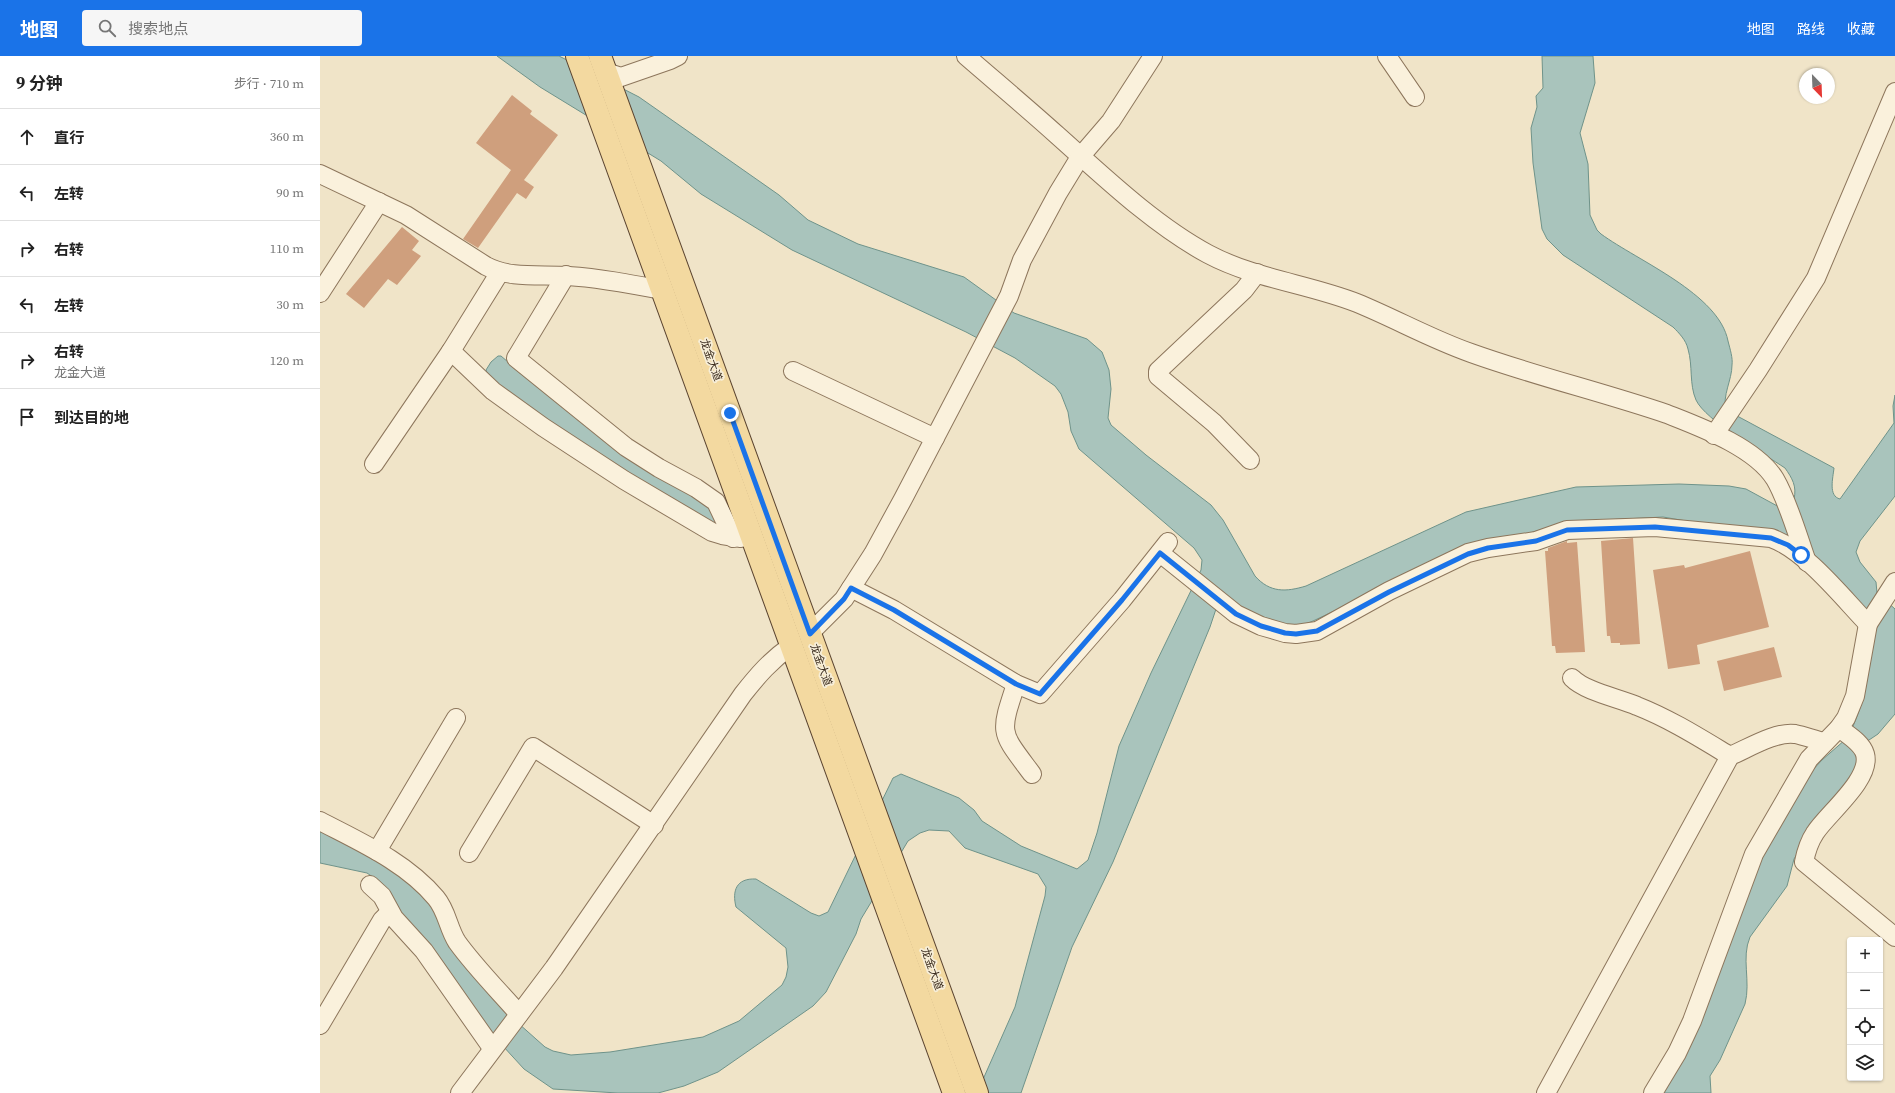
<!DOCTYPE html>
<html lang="zh">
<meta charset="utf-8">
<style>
:root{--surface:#fff;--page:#f6f6f6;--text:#222;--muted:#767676;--line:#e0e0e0;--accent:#1a73e8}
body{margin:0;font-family:"Source Serif 4","Noto Sans SC",serif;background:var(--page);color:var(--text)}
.controls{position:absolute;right:12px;bottom:12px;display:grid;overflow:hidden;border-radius:4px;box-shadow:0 1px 3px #0004}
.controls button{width:36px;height:36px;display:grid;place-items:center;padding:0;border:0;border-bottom:1px solid var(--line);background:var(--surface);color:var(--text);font:20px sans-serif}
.compass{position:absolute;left:1479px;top:12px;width:36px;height:36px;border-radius:50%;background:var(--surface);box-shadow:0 1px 3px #0004;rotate:157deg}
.stop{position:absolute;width:12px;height:12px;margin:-9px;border:3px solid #1a73e8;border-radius:50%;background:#fff}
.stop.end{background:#1a73e8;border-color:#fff;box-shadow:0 1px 4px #0008}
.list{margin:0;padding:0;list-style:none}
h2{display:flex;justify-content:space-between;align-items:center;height:52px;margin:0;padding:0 16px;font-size:17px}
h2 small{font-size:13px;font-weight:400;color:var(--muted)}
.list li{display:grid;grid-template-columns:26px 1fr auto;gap:12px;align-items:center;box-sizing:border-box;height:56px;padding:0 16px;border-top:1px solid var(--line)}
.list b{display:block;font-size:15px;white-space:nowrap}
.list p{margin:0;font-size:13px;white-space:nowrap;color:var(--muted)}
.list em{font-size:13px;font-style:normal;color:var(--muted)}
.icon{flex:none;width:22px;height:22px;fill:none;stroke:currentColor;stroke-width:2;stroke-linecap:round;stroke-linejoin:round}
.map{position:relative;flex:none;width:1575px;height:1037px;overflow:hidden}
header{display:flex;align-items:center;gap:24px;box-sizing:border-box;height:56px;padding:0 20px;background:var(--accent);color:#fff}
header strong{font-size:19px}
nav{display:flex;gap:22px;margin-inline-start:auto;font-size:14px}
.search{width:280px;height:36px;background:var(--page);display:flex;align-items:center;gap:10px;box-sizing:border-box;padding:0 14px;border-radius:4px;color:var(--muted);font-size:15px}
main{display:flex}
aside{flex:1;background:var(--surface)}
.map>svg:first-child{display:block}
.water{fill:#a9c4bc;stroke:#6f938a}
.building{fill:#cf9f7d}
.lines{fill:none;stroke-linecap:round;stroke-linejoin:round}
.minor-casing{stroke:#8d765c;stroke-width:20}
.major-casing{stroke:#5b4430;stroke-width:24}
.minor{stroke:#faf1dc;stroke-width:18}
.major{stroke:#f3d9a0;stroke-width:22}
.route{stroke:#1a73e8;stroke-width:5}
.labels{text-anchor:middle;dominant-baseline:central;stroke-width:3.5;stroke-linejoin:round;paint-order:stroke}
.street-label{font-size:11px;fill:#3d2e20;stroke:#f7eed8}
</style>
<header>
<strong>地图</strong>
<div class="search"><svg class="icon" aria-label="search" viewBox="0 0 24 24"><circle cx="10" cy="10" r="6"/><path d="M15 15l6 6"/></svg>搜索地点</div>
<nav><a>地图</a><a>路线</a><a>收藏</a></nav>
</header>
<main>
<aside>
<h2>9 分钟<small>步行 · 710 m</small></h2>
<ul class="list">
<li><svg class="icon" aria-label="ahead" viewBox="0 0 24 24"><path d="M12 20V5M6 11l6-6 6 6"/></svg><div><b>直行</b></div><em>360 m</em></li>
<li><svg class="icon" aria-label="left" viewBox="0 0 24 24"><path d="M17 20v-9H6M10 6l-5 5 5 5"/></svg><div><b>左转</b></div><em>90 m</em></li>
<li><svg class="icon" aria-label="right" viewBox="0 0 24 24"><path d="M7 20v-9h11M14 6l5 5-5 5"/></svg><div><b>右转</b></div><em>110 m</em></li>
<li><svg class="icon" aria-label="left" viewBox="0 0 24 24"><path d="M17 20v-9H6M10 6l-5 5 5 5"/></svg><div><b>左转</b></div><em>30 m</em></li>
<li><svg class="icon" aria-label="right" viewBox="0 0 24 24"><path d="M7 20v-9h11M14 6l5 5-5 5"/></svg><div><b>右转</b><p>龙金大道</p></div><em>120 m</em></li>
<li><svg class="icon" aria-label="arrive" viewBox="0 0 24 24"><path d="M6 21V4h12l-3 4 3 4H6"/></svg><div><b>到达目的地</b></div></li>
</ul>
</aside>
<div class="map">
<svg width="1575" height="1037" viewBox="0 0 1575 1037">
<rect width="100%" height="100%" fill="#f0e4c8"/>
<g class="water">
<path d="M177 0H239L319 41 459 139 488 164 538 188 644 221 694 257 767 283 782 296 789 314 791 333 788 362 791 369 826 399 891 449 903 464 935 520C950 537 966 536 986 530L1146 456 1256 431 1359 428 1409 430 1426 433 1461 452 1474 443C1477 430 1472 422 1465 412 1444 398 1385 364 1376 344 1369 328 1373 310 1368 293 1366 284 1359 277 1353 271L1243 199 1227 183 1222 173 1213 107 1211 72 1217 51 1216 40 1223 32 1222 0H1273L1275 27 1260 77 1268 108 1270 159 1277 174 1281 178C1318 205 1399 238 1408 285 1410 293 1413 302 1412 309 1412 324 1402 340 1406 354L1514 412C1513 422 1508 440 1520 443L1574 367 1573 350 1575 339V440L1540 485 1536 496 1540 506 1556 526 1557 537 1575 553V658L1558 678 1546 686 1530 677C1546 642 1549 620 1551 582L1487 494 1378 467 1343 461 1245 466 1116 507 993 565 975 572 897 550 890 571 793 806 752 891 701 1037H657L695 951 725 840 726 831 718 818 645 792 629 775 609 774 600 777 588 785 541 863 536 878 506 936 493 950 398 1016 364 1030 338 1037H298L233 1033 204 1013 160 965 152 948 145 944 73 855 63 828 47 817 0 807V772L88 820 112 849 189 959 225 991 233 995 251 999 290 996 383 981 419 965 462 929 466 921 468 911 466 892 416 851C412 835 416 822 436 823L491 857 499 860 508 856 573 722 581 718 639 742 654 754 662 765 701 790 757 813 768 804 777 777 799 690 831 617 881 514 882 504 874 492 759 393 751 375 748 356 741 338 735 330 695 302 646 276 472 194 381 138 341 105 220 31Z"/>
<polygon points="178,300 181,300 195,312 393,452 400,465 395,469 293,412 171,327 166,314 171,306"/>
<path d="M1526 683 1540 703 1526 729 1498 764 1474 803 1467 830 1430 881C1421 902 1431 925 1425 948L1400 1004 1390 1020 1391 1037H1339L1436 813 1489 718 1502 704Z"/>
</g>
<g class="building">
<polygon points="192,39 212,55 210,58 238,79 204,124 214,131 206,143 197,137 158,192 143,183 191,114 156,87"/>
<polygon points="82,171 99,185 92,194 101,200 77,229 68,223 44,252 26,238"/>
<polygon points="1313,482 1320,588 1300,589 1300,587 1291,587 1290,580 1287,580 1281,485"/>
<polygon points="1247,485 1247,487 1257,486 1265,596 1236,597 1235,590 1232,590 1225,495 1228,495 1228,492"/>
<polygon points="1430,495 1449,571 1377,589 1380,608 1348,613 1333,514 1364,509 1365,512"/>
<polygon points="1454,591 1462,621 1404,635 1397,605"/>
</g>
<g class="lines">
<defs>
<g id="minor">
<path d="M646 0C676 26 707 52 737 79 783 120 834 169 888 198 935 223 989 228 1037 247 1076 263 1111 283 1151 297 1215 320 1282 336 1347 358 1380 371 1435 391 1455 423 1468 445 1478 481 1487 506"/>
<polyline points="1067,0 1095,41"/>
<polyline points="286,16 301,21 350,4 358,0"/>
<path d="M0 118 86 159 166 210C190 223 221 218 248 220 280 222 311 228 342 234"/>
<polyline points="246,219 196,302 306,391 339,412 376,432 396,446 413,482"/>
<polyline points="0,237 59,146"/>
<polyline points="131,295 173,335 223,371 304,424 392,476 402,479 421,482"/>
<polyline points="473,315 615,382"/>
<polyline points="1394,379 1438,314 1496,222 1575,36"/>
<polyline points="930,404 894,367 838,320 838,315 924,234 937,217"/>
<polyline points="54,408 131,295 180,216"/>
<path d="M840 497 916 558 941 570 965 577 976 578 997 575 1069 535 1148 497 1168 492 1216 485 1247 474 1335 471 1451 482C1485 494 1522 541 1548 568"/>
<polyline points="531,532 574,554 696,628 720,638 802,544 848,486"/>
<polyline points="490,577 524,543 553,498 583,443 689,240 702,204 738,137 760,101 791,65 833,0"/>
<path d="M1252 622C1266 636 1299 642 1317 650 1350 663 1380 682 1410 700"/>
<path d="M696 628C679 679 680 675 712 718"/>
<path d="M1519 672C1528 679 1542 687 1545 698 1552 723 1507 758 1495 777 1489 786 1486 796 1484 806L1575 881"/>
<path d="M0 765C40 786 86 806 116 842 127 855 128 872 137 886 155 911 178 934 199 958"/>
<polyline points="57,795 136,662"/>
<polyline points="149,797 213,691 334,769"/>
<polyline points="50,829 62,840 74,862 104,895 172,992"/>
<polyline points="0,969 62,864 70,856"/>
<path d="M140 1037 234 912 423 638C438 619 451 604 471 590"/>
<path d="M1226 1037 1410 700C1427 693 1456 675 1475 678 1485 680 1495 684 1505 686"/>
<polyline points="1333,1037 1357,997 1372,965 1434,798 1489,703 1519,672 1526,662 1535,640 1548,568 1575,526"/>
</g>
<g id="major">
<polyline points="257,0 634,1037"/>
<polyline points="280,0 657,1037"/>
</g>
</defs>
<use href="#minor" class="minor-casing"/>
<use href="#major" class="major-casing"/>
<use href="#minor" class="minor"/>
<use href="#major" class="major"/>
</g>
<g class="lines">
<polyline class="route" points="410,357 490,578 524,543 531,532 574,554 696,628 720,638 802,544 840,497 916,558 941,570 965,577 976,578 997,575 1069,536 1148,498 1168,492 1216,485 1247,474 1335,471 1451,482 1468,489 1481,499"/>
</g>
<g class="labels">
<g class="street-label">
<text transform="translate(391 304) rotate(70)">龙金大道</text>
<text transform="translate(501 609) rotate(70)">龙金大道</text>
<text transform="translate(612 913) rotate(70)">龙金大道</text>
</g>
</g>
</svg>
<div class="controls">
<button>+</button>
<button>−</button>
<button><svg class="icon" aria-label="locate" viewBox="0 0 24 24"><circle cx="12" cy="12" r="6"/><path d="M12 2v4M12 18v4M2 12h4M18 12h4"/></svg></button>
<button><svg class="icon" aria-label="layers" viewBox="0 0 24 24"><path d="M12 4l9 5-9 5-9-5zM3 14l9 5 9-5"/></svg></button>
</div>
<svg class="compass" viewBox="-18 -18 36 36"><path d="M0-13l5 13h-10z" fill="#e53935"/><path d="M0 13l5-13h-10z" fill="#767676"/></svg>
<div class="stop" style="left:1481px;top:499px"></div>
<div class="stop end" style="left:410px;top:357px"></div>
</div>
</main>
